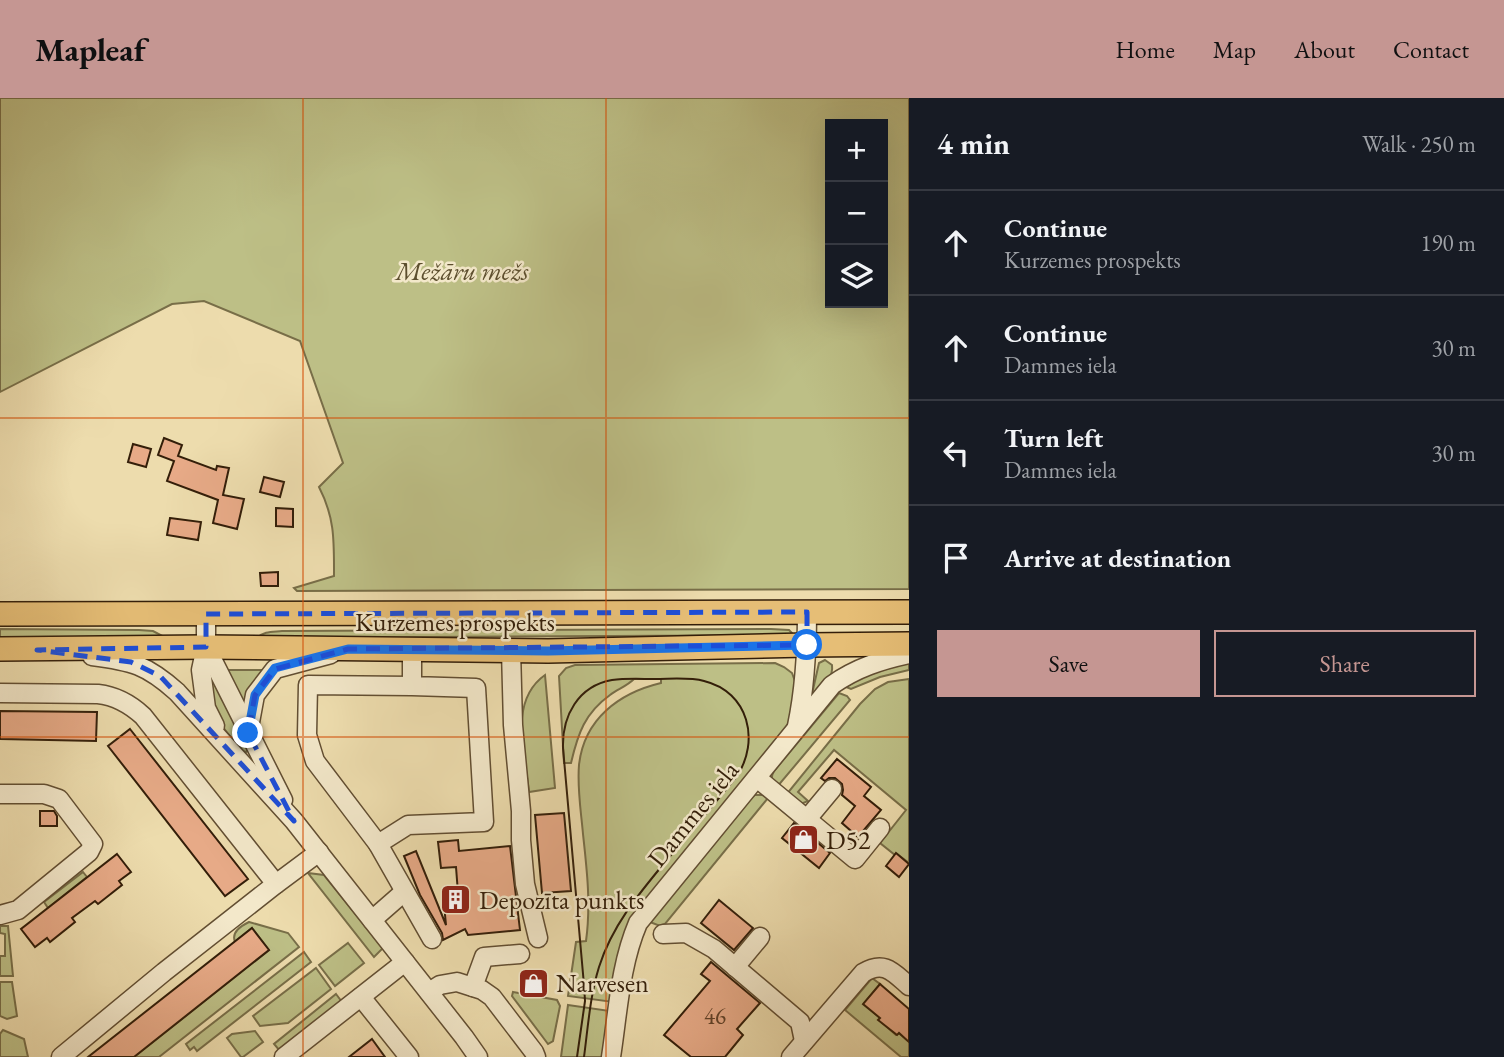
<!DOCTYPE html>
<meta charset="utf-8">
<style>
:root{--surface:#171b24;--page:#20242c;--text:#f1f3f6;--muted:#9ea1a6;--line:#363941;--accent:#c59692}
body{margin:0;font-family:"EB Garamond",serif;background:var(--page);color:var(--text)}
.controls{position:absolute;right:21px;top:21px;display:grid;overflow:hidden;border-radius:0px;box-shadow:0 7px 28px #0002}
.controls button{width:63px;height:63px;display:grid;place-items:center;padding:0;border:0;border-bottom:2px solid var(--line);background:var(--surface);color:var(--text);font:35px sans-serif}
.stop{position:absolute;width:21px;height:21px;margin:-16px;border:5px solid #1a73e8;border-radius:50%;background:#fff}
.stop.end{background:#1a73e8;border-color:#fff;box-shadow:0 2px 7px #0008}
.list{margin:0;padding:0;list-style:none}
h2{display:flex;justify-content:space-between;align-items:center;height:91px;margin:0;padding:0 28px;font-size:30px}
h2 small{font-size:23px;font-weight:400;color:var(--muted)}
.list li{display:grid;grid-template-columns:46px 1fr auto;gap:21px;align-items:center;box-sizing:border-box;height:105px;padding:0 28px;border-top:2px solid var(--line)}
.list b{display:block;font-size:26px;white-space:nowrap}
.list p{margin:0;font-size:23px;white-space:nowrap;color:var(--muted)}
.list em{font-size:23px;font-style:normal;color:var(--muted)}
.actions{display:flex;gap:14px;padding:21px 28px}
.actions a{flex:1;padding:16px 0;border:2px solid var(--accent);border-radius:0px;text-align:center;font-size:24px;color:var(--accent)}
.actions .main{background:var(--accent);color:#111}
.icon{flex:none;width:38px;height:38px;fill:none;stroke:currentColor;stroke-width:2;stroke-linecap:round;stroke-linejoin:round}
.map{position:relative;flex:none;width:909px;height:959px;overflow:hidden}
header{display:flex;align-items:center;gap:42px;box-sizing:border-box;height:98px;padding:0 35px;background:var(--accent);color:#111}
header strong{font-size:33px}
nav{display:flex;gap:38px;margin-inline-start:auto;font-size:24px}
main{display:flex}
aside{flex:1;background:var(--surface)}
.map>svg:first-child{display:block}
.green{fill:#bdbf86;stroke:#786e48;stroke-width:2;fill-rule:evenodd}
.building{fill:#e7aa87;stroke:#331e09;stroke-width:2}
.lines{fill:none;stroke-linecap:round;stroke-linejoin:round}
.minor-casing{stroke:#624e32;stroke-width:21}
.major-casing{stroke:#331e09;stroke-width:26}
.minor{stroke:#f3e8ca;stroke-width:18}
.major{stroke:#e6be76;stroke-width:23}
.tram{stroke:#331e09;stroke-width:2}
.route{stroke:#1a73e8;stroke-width:9}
.marked{fill:none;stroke:#1d4ed8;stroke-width:5;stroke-dasharray:14 9;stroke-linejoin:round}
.grid{fill:none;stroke:#d6530c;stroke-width:2;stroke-opacity:0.55}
.labels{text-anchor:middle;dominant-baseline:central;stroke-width:5;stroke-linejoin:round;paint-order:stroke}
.number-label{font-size:23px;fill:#604128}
.park-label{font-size:26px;font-style:italic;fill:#5c4e2e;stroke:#f3e8ca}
.street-label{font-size:26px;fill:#331e09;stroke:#f3e8ca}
.poi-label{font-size:26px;fill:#331e09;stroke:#f3e8ca;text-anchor:start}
</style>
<header>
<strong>Mapleaf</strong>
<nav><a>Home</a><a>Map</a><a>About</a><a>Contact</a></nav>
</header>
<main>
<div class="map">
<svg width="909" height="959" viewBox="0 0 909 959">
<rect width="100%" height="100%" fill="#eddcad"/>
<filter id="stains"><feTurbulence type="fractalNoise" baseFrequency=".00286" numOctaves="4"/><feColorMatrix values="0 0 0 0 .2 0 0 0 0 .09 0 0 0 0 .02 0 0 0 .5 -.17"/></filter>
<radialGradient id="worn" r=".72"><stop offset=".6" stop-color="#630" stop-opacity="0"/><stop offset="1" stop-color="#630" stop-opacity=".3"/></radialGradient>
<g class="green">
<path d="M0 0H909V491L297 493 294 490 334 478C334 443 335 420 319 389L343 365 300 243 204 203 172 206 0 294ZM883 26V205H830V26Z"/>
<polygon points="0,531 139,532 153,533 168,541 0,539"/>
<path d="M771 531 789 532 792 535 793 537 257 540C264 533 272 534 282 533Z"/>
<path d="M825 562 832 567C834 582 819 594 810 605L819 565Z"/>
<polygon points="909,563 909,572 880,579 851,591 846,589 872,573"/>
<path d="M775 565 784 569 792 575 796 586 790 628 637 813 613 904 568 898 576 844 586 843C591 807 587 772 583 736 581 713 577 690 579 667 584 621 619 595 661 585V581H634C627 588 618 591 610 597 585 615 578 635 571 665H564L559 578 566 570 575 567Z"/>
<polygon points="226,572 265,572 245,605 242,603"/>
<path d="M209 576 212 578 248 652 246 654 243 653C231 639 216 625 212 605 210 596 210 586 209 576Z"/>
<path d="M545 577 555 690 529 694C525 656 508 603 545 577Z"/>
<polygon points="909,581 909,765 897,756 895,757 880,745 906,712 834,652 798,694 808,703 801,706 786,697 860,606 875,591 888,584"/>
<path d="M839 595 847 598 850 602 777 689C772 683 770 680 774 673Z"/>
<polygon points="755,697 763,697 768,700 665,826 660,828 650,824 748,702"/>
<polygon points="83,774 87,779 48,810 44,804"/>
<polygon points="308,775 324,777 383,850 374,859"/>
<path d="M249 824 288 835 299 849 159 959H134L269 852 252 830 235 844C231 834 241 828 249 824Z"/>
<polygon points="0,828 8,828 13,878 0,878 0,858 5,858 5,836 0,835"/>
<polygon points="348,845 364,865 335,888 319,867"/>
<polygon points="304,854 311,864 197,953 194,949 190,952 186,946"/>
<polygon points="316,870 331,891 288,925 260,928 253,918"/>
<polygon points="872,880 880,886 864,906 880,920 879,922 896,937 899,935 909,944 909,959 901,959 845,912"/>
<polygon points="0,884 12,884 17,918 7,921 0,918"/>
<polygon points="513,894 557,902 560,908 553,943 548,946 512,898"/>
<polygon points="336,896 342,904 280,953 274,946"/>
<polygon points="568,907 610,913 603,959 561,959"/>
<polygon points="3,932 24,941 28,959 0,959 0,936"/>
<polygon points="255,933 263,944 243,959 241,959 227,940 232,936"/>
</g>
<g class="building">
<polygon points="164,340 182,347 178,358 216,372 217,368 229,370 223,397 244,401 237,431 213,425 218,402 167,383 174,363 158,357"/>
<polygon points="133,346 151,351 146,369 128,364"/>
<polygon points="264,379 284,384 280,399 260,394"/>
<polygon points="276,410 293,411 293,429 276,428"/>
<polygon points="170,420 201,424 198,442 167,437"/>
<polygon points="278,474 278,488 261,488 260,475"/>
<polygon points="0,613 97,614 96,643 0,641"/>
<polygon points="130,631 248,781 225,798 108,648"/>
<polygon points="837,661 871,689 864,698 881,712 858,739 842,725 855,708 842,697 843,692 842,686 835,680 829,680 825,683 821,680"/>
<polygon points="40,713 54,713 57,718 57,728 40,728"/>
<polygon points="564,715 571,793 542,795 535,717"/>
<polygon points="794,725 830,755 819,770 782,740"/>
<polygon points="458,742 459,753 510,748 520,832 468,837 465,831 443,842 442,835 420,797 404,758 416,753 446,827 443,796 458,795 456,769 441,770 438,744"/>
<polygon points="896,755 909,766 899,779 886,768"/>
<polygon points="117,756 131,774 119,783 122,787 98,806 95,803 72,820 75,824 50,844 47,840 35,849 21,831"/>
<polygon points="719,802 753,830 734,852 701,825"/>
<polygon points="252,830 269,852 134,959 88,959"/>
<polygon points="711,864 760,905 737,931 743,937 725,959 691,959 664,937 710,883 701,876"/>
<polygon points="880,886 909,911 909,944 899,935 897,937 878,922 880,920 863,906"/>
<polygon points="372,941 385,959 349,959"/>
</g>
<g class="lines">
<defs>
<g id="minor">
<polyline points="206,516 206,549 201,572 206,610 215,628"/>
<polyline points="206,549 283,702"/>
<polyline points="511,552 513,627 521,713 521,742 525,786 538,840"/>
<path d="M92 558C132 563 147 567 177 594L294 723 464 939 478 959"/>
<polyline points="412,588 308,587 307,637 315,663 378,746 408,727 484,724 476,590 412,588 412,552"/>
<path d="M0 595 98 596C116 598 130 606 143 618L276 786"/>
<path d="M797 628C805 590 807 553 807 514"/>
<polyline points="248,635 255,597 275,571 331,556"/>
<polyline points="757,680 855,761 880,730"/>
<polyline points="0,696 44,696 59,701 93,746 89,754 18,812 0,817"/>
<polyline points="807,721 832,691"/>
<polyline points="378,746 432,841"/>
<polyline points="372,822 404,794"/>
<polyline points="663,836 686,835 714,851 800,924 804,943"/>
<polyline points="735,869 760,839"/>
<polyline points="473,889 484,859 520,856"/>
<polyline points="429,894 440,887 457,884 482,892 492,899 534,954 536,959"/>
<polyline points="361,899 409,959"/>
<polyline points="61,959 164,874 276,786 319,754"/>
<polyline points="284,959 405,864"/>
<path d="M611 959C618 914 620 867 638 825L832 587C856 570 881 562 909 556"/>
<path d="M791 959 863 875C884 862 893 874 909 888"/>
</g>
<g id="major">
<polyline points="0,516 909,514"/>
<polyline points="0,551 206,549 548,553 807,547 909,546"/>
</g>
</defs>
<use href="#minor" class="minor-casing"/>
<use href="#major" class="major-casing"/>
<use href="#minor" class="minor"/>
<use href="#major" class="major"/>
<path class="tram" d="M577 959 585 903 584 887 563 650C562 618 578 588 612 582 626 580 641 581 655 581 671 581 689 579 704 583 749 594 760 643 737 678 715 705 693 731 671 757 642 792 613 825 599 869 590 898 588 929 584 959"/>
</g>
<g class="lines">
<polyline class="route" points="248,635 255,597 275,570 348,551 548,553 807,547"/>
</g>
<path class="marked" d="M807 514V547L348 551 275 571 255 597 248 635 294 723 160 578 131 564 37 552 206 549V516Z"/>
<path class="grid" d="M303 0V959M606 0V959M0 320H909M0 639H909"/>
<defs>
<symbol id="shop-square" viewBox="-11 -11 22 22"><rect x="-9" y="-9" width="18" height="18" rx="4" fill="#8f2418" stroke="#f3e8ca"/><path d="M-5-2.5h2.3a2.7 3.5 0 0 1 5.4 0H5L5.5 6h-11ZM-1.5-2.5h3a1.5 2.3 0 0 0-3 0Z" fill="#fff"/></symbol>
<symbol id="building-square" viewBox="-11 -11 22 22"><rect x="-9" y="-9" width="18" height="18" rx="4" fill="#8f2418" stroke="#f3e8ca"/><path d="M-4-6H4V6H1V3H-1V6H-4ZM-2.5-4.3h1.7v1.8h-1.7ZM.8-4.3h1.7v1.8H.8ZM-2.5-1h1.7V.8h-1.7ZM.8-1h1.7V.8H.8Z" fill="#fff"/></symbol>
</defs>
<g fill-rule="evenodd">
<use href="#shop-square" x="786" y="724" width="35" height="35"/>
<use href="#building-square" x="438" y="784" width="35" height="35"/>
<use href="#shop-square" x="516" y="868" width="35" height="35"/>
</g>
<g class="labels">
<g class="number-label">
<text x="715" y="918">46</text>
</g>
<g class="park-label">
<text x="462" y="173">Mežāru mežs</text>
</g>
<g class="street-label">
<text x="455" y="524">Kurzemes prospekts</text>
<text transform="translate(693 716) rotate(-51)">Dammes iela</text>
</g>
<g class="poi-label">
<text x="826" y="742">D52</text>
<text x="479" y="802">Depozīta punkts</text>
<text x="556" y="885">Narvesen</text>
</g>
</g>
<rect width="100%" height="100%" filter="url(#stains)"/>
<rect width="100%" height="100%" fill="url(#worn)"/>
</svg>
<div class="controls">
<button>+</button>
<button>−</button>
<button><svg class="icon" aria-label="layers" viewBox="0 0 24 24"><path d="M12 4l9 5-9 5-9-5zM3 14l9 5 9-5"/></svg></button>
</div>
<div class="stop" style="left:807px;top:547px"></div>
<div class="stop end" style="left:248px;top:635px"></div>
</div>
<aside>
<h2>4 min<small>Walk · 250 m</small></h2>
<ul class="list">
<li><svg class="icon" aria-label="ahead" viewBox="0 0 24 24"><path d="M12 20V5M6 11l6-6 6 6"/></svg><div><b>Continue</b><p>Kurzemes prospekts</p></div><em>190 m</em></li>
<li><svg class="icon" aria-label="ahead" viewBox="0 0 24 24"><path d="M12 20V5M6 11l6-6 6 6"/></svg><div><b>Continue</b><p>Dammes iela</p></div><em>30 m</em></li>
<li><svg class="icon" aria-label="left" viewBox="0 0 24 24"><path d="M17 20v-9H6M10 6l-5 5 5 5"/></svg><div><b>Turn left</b><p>Dammes iela</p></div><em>30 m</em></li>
<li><svg class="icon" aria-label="arrive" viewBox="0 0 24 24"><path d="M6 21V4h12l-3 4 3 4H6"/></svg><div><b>Arrive at destination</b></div></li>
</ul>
<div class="actions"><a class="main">Save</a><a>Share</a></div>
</aside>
</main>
